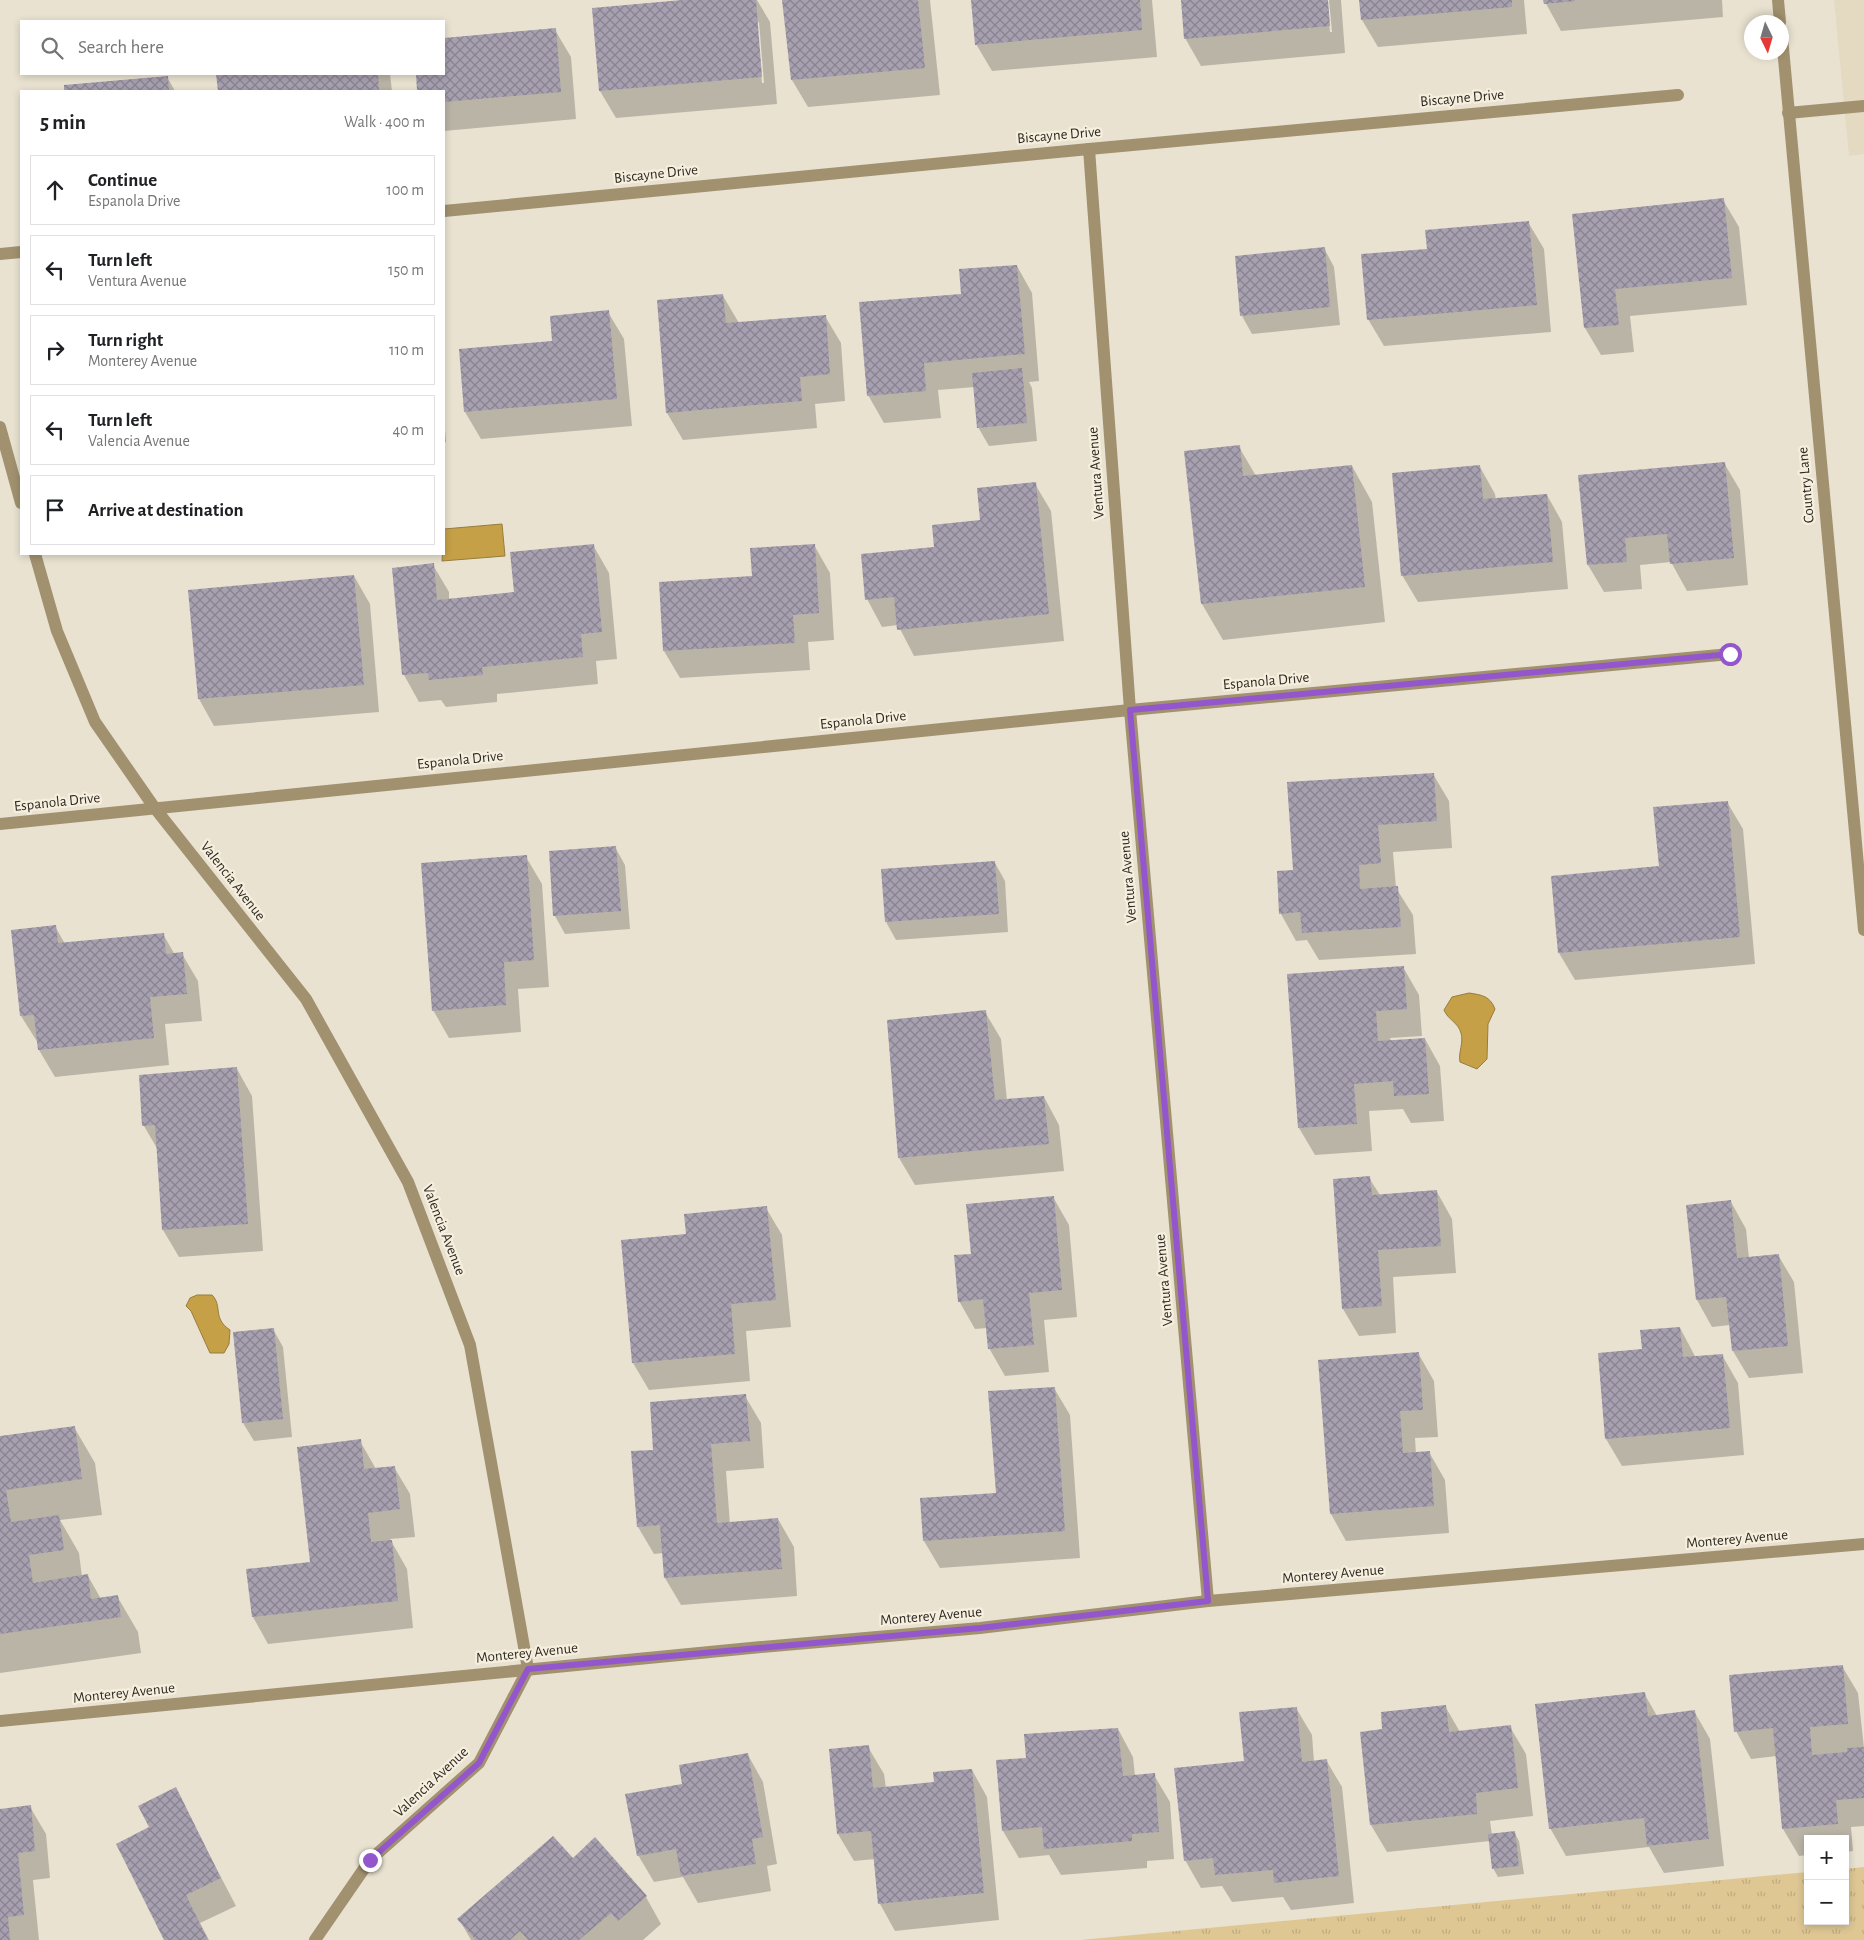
<!DOCTYPE html>
<meta charset="utf-8">
<style>
:root{--surface:#fff;--page:#f2f2f2;--text:#202124;--muted:#757577;--line:#e0e0e0}
body{margin:0;font-family:"Alegreya Sans",sans-serif;background:var(--page);color:var(--text)}
.controls{position:absolute;right:15px;bottom:15px;display:grid;overflow:hidden;border-radius:0px;box-shadow:0 2px 8px #0003}
.controls button{width:45px;height:45px;display:grid;place-items:center;padding:0;border:0;border-bottom:1px solid var(--line);background:var(--surface);color:var(--text);font:25px sans-serif}
.compass{position:absolute;left:1744px;top:15px;width:45px;height:45px;border-radius:50%;background:var(--surface);box-shadow:0 2px 8px #0003;rotate:175deg}
.stop{position:absolute;width:15px;height:15px;margin:-11px;border:4px solid #9456cc;border-radius:50%;background:#fff}
.stop.end{background:#9456cc;border-color:#fff;box-shadow:0 1px 5px #0008}
.list{margin:0;padding:0;list-style:none}
h2{display:flex;justify-content:space-between;align-items:center;height:65px;margin:0;padding:0 20px;font-size:21px}
h2 small{font-size:16px;font-weight:400;color:var(--muted)}
.list li{display:grid;grid-template-columns:32px 1fr auto;gap:15px;align-items:center;box-sizing:border-box;height:70px;margin:0 10px 10px;padding:0 10px;border:1px solid var(--line);border-radius:0px}
.list b{display:block;font-size:19px;white-space:nowrap}
.list p{margin:0;font-size:16px;white-space:nowrap;color:var(--muted)}
.list em{font-size:16px;font-style:normal;color:var(--muted)}
.icon{flex:none;width:28px;height:28px;fill:none;stroke:currentColor;stroke-width:2;stroke-linecap:round;stroke-linejoin:round}
.map{position:relative;flex:none;width:1864px;height:1940px;overflow:hidden}
.search{position:absolute;background:var(--surface);box-shadow:0 2px 8px #0003;left:20px;top:20px;width:425px;height:55px;display:flex;align-items:center;gap:12px;box-sizing:border-box;padding:0 18px;border-radius:0px;color:var(--muted);font-size:19px}
.panel{position:absolute;background:var(--surface);box-shadow:0 2px 8px #0003;left:20px;top:90px;width:425px;height:465px;border-radius:0px}
.map>svg:first-child{display:block}
.built{fill:#e4d9c1}
.grass{fill:url(#grass-tufts)}
.water{fill:#c5a047;stroke:#977d3c}
.shadow{fill:#0003;fill-rule:evenodd}
.building{fill:url(#building-cross-hatch)}
.lines{fill:none;stroke-linecap:round;stroke-linejoin:round}
.minor{stroke:#a1916f;stroke-width:12}
.route{stroke:#9456cc;stroke-width:6}
.labels{text-anchor:middle;dominant-baseline:central;stroke-width:4.5;stroke-linejoin:round;paint-order:stroke}
.street-label{font-size:15px;fill:#2d2a24;stroke:#f7efde}
</style>
<div class="map">
<svg width="1864" height="1940" viewBox="0 0 1864 1940">
<defs>
<pattern id="grass-tufts" width="24" height="20" patternUnits="userSpaceOnUse" patternTransform="scale(1.25)"><rect width="24" height="20" fill="#dec793"/><path d="M3 7l-1-3M5 7V3M7 7l1-3M15 17l-1-3M17 17v-4M19 17l1-3" fill="none" stroke="#bfab7f"/></pattern>
<pattern id="building-cross-hatch" width="8" height="8" patternUnits="userSpaceOnUse" patternTransform="scale(1.25)"><rect width="8" height="8" fill="#a7a0b0"/><path d="M0 0l8 8M0 8l8-8" fill="none" stroke="#88838f"/></pattern>
</defs>
<rect width="100%" height="100%" fill="#e9e2d1"/>
<polygon class="built" points="1834,0 1864,0 1864,154 1849,156"/>
<polygon class="grass" points="1864,1867 1864,1940 1080,1940 1808,1872 1808,1921 1845,1921 1845,1869"/>
<g class="water">
<polygon points="502,524 505,556 442,561 444,529"/>
<path d="M1469 993C1482 995 1490 996 1495 1009L1488 1024 1487 1059 1477 1069 1460 1062C1458 1053 1464 1042 1461 1033 1458 1022 1448 1020 1444 1010L1452 997Z"/>
<path d="M197 1295H212C223 1306 212 1318 230 1330L229 1344 224 1353H210L191 1311 186 1306 190 1298Z"/>
</g>
<g class="shadow">
<path d="M696 0H757L770 22 777 104 616 118 600 91 593 9ZM756 22H759L764 83H762Z"/>
<polygon points="783,0 930,0 940,95 808,107 792,80"/>
<polygon points="972,0 1152,0 1157,57 992,71 976,44"/>
<polygon points="1182,0 1327,0 1330,32 1332,32 1329,0 1341,0 1345,53 1201,66 1185,38"/>
<polygon points="1360,0 1524,0 1527,34 1378,47 1362,20"/>
<polygon points="1544,0 1722,0 1723,17 1561,31"/>
<polygon points="555,30 571,57 576,119 444,131 444,91 419,91 417,74 444,74 444,39"/>
<polygon points="218,74 390,74 392,91 219,91"/>
<polygon points="167,77 175,91 65,91 65,86"/>
<polygon points="1723,200 1739,227 1747,305 1630,316 1634,352 1601,355 1585,328 1573,215"/>
<polygon points="1528,222 1544,249 1551,332 1384,346 1368,319 1428,250"/>
<polygon points="1324,248 1334,267 1340,325 1252,334 1242,316"/>
<polygon points="1017,266 1032,293 1039,381 1029,382 1032,388 1037,441 989,446 978,427 975,387 938,390 941,418 884,423 868,395 962,295"/>
<polygon points="723,296 739,323 825,316 841,343 845,401 815,404 817,428 683,440 667,413 658,301"/>
<polygon points="608,312 624,339 632,426 481,439 465,412 460,350 553,342"/>
<polygon points="444,416 446,442 444,443"/>
<polygon points="1239,447 1256,476 1352,466 1372,502 1385,622 1223,640 1202,604"/>
<polygon points="1724,463 1740,490 1748,585 1687,591 1671,562 1640,565 1642,589 1604,592 1588,565"/>
<polygon points="1480,467 1495,494 1496,500 1547,495 1562,522 1568,589 1418,602 1402,575"/>
<polygon points="1035,484 1051,511 1064,641 914,656 898,625 882,627 867,599 935,548 981,521"/>
<polygon points="593,545 609,573 617,659 596,661 598,684 497,694 497,702 446,707 441,700 419,702 404,675 393,569 433,565 449,592 449,600 515,593"/>
<polygon points="814,545 830,573 834,640 808,642 810,670 680,678 664,651 660,583 754,577"/>
<polygon points="354,576 370,604 379,712 214,726 199,699 189,591"/>
<polygon points="1433,774 1449,801 1452,848 1393,852 1396,888 1413,915 1416,954 1319,960 1307,940 1296,941 1281,914 1294,872"/>
<polygon points="1727,802 1743,829 1755,964 1575,980 1559,953 1660,867"/>
<polygon points="615,847 625,865 630,929 565,934 555,916"/>
<polygon points="526,857 542,884 549,987 518,989 521,1032 449,1038 433,1010"/>
<polygon points="995,863 1005,881 1008,932 896,940 886,922"/>
<polygon points="55,926 65,944 163,934 175,955 182,954 198,981 202,1021 165,1024 169,1065 55,1077 39,1050 38,1043 21,1016"/>
<polygon points="1403,967 1419,995 1422,1036 1390,1038 1391,1041 1425,1039 1440,1066 1444,1121 1411,1123 1403,1109 1369,1111 1372,1151 1315,1155 1299,1128"/>
<polygon points="985,1012 1001,1039 1007,1101 1044,1097 1059,1125 1064,1171 915,1185 899,1158"/>
<polygon points="237,1069 252,1096 263,1251 179,1257 163,1230 158,1150 144,1126"/>
<polygon points="1369,1178 1380,1195 1437,1192 1452,1219 1456,1273 1393,1277 1396,1333 1359,1336 1343,1309"/>
<polygon points="1053,1197 1069,1225 1077,1317 1044,1320 1049,1372 1005,1376 989,1348 987,1328 975,1329 959,1301 972,1255"/>
<polygon points="1731,1202 1746,1229 1749,1258 1778,1255 1794,1282 1803,1373 1749,1378 1733,1351 1730,1325 1712,1327 1697,1300"/>
<polygon points="766,1208 782,1235 791,1327 746,1331 750,1381 649,1390 633,1363 623,1241 687,1235"/>
<polygon points="1680,1328 1696,1358 1722,1355 1738,1383 1744,1455 1622,1466 1606,1439 1643,1350"/>
<polygon points="273,1329 283,1347 292,1437 254,1441 243,1423 234,1333"/>
<polygon points="1418,1353 1434,1381 1438,1437 1415,1438 1416,1454 1429,1452 1445,1480 1449,1533 1346,1541 1331,1514"/>
<polygon points="1054,1388 1070,1415 1080,1558 940,1568 924,1541 997,1494"/>
<polygon points="745,1396 761,1423 764,1468 726,1471 730,1524 778,1519 794,1547 797,1596 681,1605 665,1578 663,1553 654,1554 638,1527 655,1451"/>
<polygon points="74,1427 95,1463 102,1515 60,1520 79,1553 82,1577 88,1576 101,1599 117,1596 138,1632 141,1653 0,1673 0,1438"/>
<polygon points="360,1441 376,1469 394,1467 410,1494 415,1537 390,1539 407,1569 413,1628 268,1644 253,1617 312,1563"/>
<polygon points="1842,1666 1858,1693 1864,1748 1864,1826 1851,1827 1853,1851 1845,1852 1845,1839 1808,1839 1808,1855 1799,1856 1783,1829 1777,1756 1751,1759 1736,1731"/>
<polygon points="1644,1693 1657,1716 1694,1711 1710,1739 1724,1866 1664,1873 1649,1847 1566,1856 1550,1828"/>
<polygon points="1445,1706 1460,1732 1510,1727 1526,1754 1533,1816 1490,1821 1492,1835 1514,1832 1519,1841 1524,1874 1498,1877 1493,1868 1490,1841 1387,1852 1371,1825 1384,1731"/>
<polygon points="1296,1708 1312,1735 1314,1762 1326,1760 1342,1787 1354,1903 1291,1910 1283,1897 1232,1902 1222,1886 1201,1888 1185,1860 1246,1763"/>
<polygon points="1118,1729 1133,1757 1135,1776 1154,1775 1170,1802 1174,1859 1147,1861 1147,1868 1061,1875 1049,1855 1019,1858 1003,1831 1027,1759"/>
<polygon points="868,1747 884,1774 886,1788 935,1783 972,1770 987,1797 999,1920 895,1931 880,1904 875,1859 854,1861 838,1834"/>
<polygon points="748,1755 763,1782 777,1864 767,1866 771,1891 698,1903 683,1877 654,1882 638,1855 684,1785"/>
<polygon points="175,1789 236,1906 200,1923 209,1940 166,1940 151,1828"/>
<polygon points="30,1807 46,1834 50,1878 33,1880 39,1940 0,1940 0,1810"/>
<polygon points="595,1839 646,1897 661,1924 643,1940 471,1940 459,1919 572,1860"/>
</g>
<g class="building">
<polygon points="682,0 756,0 762,77 599,91 592,8"/>
<polygon points="782,0 918,0 925,68 791,80"/>
<polygon points="971,0 1140,0 1142,30 975,45"/>
<polygon points="1181,0 1328,0 1330,26 1184,39"/>
<polygon points="1359,0 1512,0 1512,7 1361,20"/>
<polygon points="1543,0 1575,0 1575,1 1544,4"/>
<polygon points="556,28 561,92 444,102 444,91 417,91 416,74 444,74 444,38"/>
<polygon points="216,74 378,74 379,91 218,91"/>
<polygon points="168,76 169,91 64,91 64,85"/>
<polygon points="1724,198 1732,278 1615,289 1619,325 1584,328 1572,214"/>
<polygon points="1529,221 1537,305 1367,320 1361,254 1427,249 1425,230"/>
<polygon points="1325,247 1330,307 1240,316 1235,256"/>
<polygon points="1017,265 1025,354 924,363 926,391 867,396 859,302 961,294 959,269"/>
<polygon points="723,294 726,323 826,315 830,374 800,377 802,401 666,413 657,300"/>
<polygon points="609,310 617,399 464,412 459,349 552,341 550,316"/>
<polygon points="1022,368 1027,423 977,428 972,373"/>
<polygon points="1240,445 1243,476 1352,465 1365,587 1201,604 1184,451"/>
<polygon points="1725,462 1734,558 1670,564 1667,534 1625,538 1627,562 1587,565 1578,475"/>
<polygon points="1480,465 1483,499 1547,494 1553,562 1401,576 1392,473"/>
<polygon points="1036,482 1049,614 897,630 894,597 865,600 861,554 934,547 932,525 980,520 977,488"/>
<polygon points="594,544 602,632 581,634 583,657 482,667 483,675 429,680 428,673 402,675 392,568 434,563 437,600 514,592 510,552"/>
<polygon points="815,544 819,613 793,615 795,643 663,651 659,582 752,576 750,548"/>
<polygon points="354,575 364,685 198,699 188,590"/>
<polygon points="1434,773 1437,821 1378,825 1381,863 1359,865 1360,889 1398,886 1401,927 1302,933 1300,912 1279,914 1277,871 1293,870 1287,782"/>
<polygon points="1728,801 1740,937 1558,953 1551,876 1659,866 1653,807"/>
<polygon points="616,846 621,911 553,916 549,851"/>
<polygon points="527,855 534,960 504,962 506,1005 432,1011 421,863"/>
<polygon points="995,861 999,914 885,922 881,869"/>
<polygon points="56,925 58,943 164,933 166,954 183,952 187,994 150,997 154,1038 38,1050 34,1015 20,1016 11,930"/>
<polygon points="1404,966 1407,1009 1376,1011 1378,1041 1425,1038 1429,1094 1394,1096 1393,1081 1354,1084 1357,1124 1298,1128 1287,974"/>
<polygon points="986,1010 995,1100 1044,1096 1049,1144 898,1158 887,1020"/>
<polygon points="237,1067 248,1224 162,1230 155,1125 142,1126 139,1075"/>
<polygon points="1370,1176 1372,1195 1437,1190 1441,1246 1378,1250 1382,1306 1342,1309 1333,1179"/>
<polygon points="1054,1196 1062,1290 1029,1293 1034,1345 988,1349 983,1299 958,1302 954,1255 971,1254 966,1204"/>
<polygon points="1731,1200 1737,1258 1779,1254 1788,1346 1732,1351 1726,1297 1696,1300 1686,1205"/>
<polygon points="767,1206 776,1300 731,1304 735,1354 632,1363 621,1240 686,1234 684,1214"/>
<polygon points="1680,1327 1683,1357 1723,1354 1730,1428 1605,1439 1598,1353 1642,1349 1640,1330"/>
<polygon points="274,1328 283,1419 242,1423 233,1332"/>
<polygon points="1419,1352 1423,1410 1400,1411 1403,1453 1430,1451 1434,1506 1330,1514 1318,1360"/>
<polygon points="1055,1387 1065,1531 923,1541 920,1498 996,1493 988,1391"/>
<polygon points="746,1394 750,1441 711,1444 717,1523 778,1518 782,1569 664,1578 660,1525 637,1527 631,1451 653,1450 650,1402"/>
<polygon points="75,1426 82,1479 6,1490 11,1522 59,1515 64,1550 29,1555 33,1583 88,1574 91,1599 118,1595 121,1617 0,1634 0,1436"/>
<polygon points="361,1439 364,1469 395,1466 400,1509 368,1513 371,1542 392,1540 398,1601 252,1617 246,1569 310,1562 297,1447"/>
<polygon points="1843,1665 1848,1724 1810,1727 1812,1755 1847,1752 1847,1748 1864,1747 1864,1798 1836,1800 1838,1824 1782,1829 1773,1728 1734,1732 1729,1675"/>
<polygon points="1645,1692 1648,1716 1695,1710 1709,1839 1647,1846 1644,1818 1549,1829 1535,1704"/>
<polygon points="1446,1705 1449,1732 1511,1725 1518,1788 1476,1793 1477,1814 1370,1825 1360,1732 1382,1729 1381,1712"/>
<polygon points="1297,1707 1302,1762 1327,1759 1339,1876 1274,1883 1273,1870 1215,1875 1213,1858 1184,1861 1174,1768 1244,1761 1239,1712"/>
<polygon points="1118,1728 1123,1776 1155,1773 1159,1832 1132,1834 1132,1841 1044,1849 1042,1827 1002,1831 996,1760 1026,1758 1024,1734"/>
<polygon points="869,1745 873,1788 934,1782 933,1772 972,1769 984,1893 878,1904 871,1831 837,1834 829,1749"/>
<polygon points="748,1753 763,1837 752,1839 756,1864 681,1876 676,1849 637,1856 625,1794 682,1784 679,1765"/>
<polygon points="176,1787 221,1878 186,1895 208,1940 164,1940 116,1844 149,1827 138,1806"/>
<polygon points="31,1805 35,1851 18,1853 24,1915 8,1917 10,1940 0,1940 0,1809"/>
<polygon points="1515,1831 1519,1866 1492,1869 1488,1834"/>
<polygon points="553,1836 573,1858 595,1837 647,1896 618,1921 611,1913 579,1940 528,1940 520,1931 510,1940 476,1940 457,1919"/>
</g>
<g class="lines">
<g class="minor">
<polyline points="1778,0 1780,22"/>
<polyline points="1782,37 1864,930"/>
<polyline points="1788,113 1864,106"/>
<polyline points="1089,149 1130,710 1208,1601"/>
<polyline points="444,211 1089,149 1678,95"/>
<polyline points="0,254 21,252"/>
<polyline points="0,427 21,503"/>
<polyline points="35,554 57,631 95,722 154,807 306,999 408,1182 470,1345 528,1669 479,1763 370,1860 315,1940"/>
<polyline points="0,824 1130,710 1730,654"/>
<polyline points="0,1721 761,1647 980,1628 1208,1601 1864,1544"/>
</g>
</g>
<g class="lines">
<polyline class="route" points="370,1860 479,1763 528,1669 980,1628 1208,1601 1130,710 1730,654"/>
</g>
<g class="labels">
<g class="street-label">
<text transform="translate(1462 98) rotate(-5)">Biscayne Drive</text>
<text transform="translate(1059 135) rotate(-5)">Biscayne Drive</text>
<text transform="translate(656 174) rotate(-6)">Biscayne Drive</text>
<text transform="translate(1096 473) rotate(-94)">Ventura Avenue</text>
<text transform="translate(1806 485) rotate(-95)">Country Lane</text>
<text transform="translate(1266 681) rotate(-5)">Espanola Drive</text>
<text transform="translate(863 720) rotate(-6)">Espanola Drive</text>
<text transform="translate(460 760) rotate(-6)">Espanola Drive</text>
<text transform="translate(57 802) rotate(-6)">Espanola Drive</text>
<text transform="translate(1128 877) rotate(-95)">Ventura Avenue</text>
<text transform="translate(233 881) rotate(52)">Valencia Avenue</text>
<text transform="translate(444 1230) rotate(69)">Valencia Avenue</text>
<text transform="translate(1164 1280) rotate(-95)">Ventura Avenue</text>
<text transform="translate(1737 1539) rotate(-5)">Monterey Avenue</text>
<text transform="translate(1333 1574) rotate(-5)">Monterey Avenue</text>
<text transform="translate(931 1616) rotate(-5)">Monterey Avenue</text>
<text transform="translate(527 1653) rotate(-6)">Monterey Avenue</text>
<text transform="translate(124 1693) rotate(-6)">Monterey Avenue</text>
<text transform="translate(431 1782) rotate(-43)">Valencia Avenue</text>
</g>
</g>
</svg>
<div class="controls">
<button>+</button>
<button>−</button>
</div>
<svg class="compass" viewBox="-18 -18 36 36"><path d="M0-13l5 13h-10z" fill="#e53935"/><path d="M0 13l5-13h-10z" fill="#757577"/></svg>
<div class="stop" style="left:1730px;top:654px"></div>
<div class="stop end" style="left:370px;top:1860px"></div>
<div class="search"><svg class="icon" aria-label="search" viewBox="0 0 24 24"><circle cx="10" cy="10" r="6"/><path d="M15 15l6 6"/></svg>Search here</div>
<section class="panel">
<h2>5 min<small>Walk · 400 m</small></h2>
<ul class="list">
<li><svg class="icon" aria-label="ahead" viewBox="0 0 24 24"><path d="M12 20V5M6 11l6-6 6 6"/></svg><div><b>Continue</b><p>Espanola Drive</p></div><em>100 m</em></li>
<li><svg class="icon" aria-label="left" viewBox="0 0 24 24"><path d="M17 20v-9H6M10 6l-5 5 5 5"/></svg><div><b>Turn left</b><p>Ventura Avenue</p></div><em>150 m</em></li>
<li><svg class="icon" aria-label="right" viewBox="0 0 24 24"><path d="M7 20v-9h11M14 6l5 5-5 5"/></svg><div><b>Turn right</b><p>Monterey Avenue</p></div><em>110 m</em></li>
<li><svg class="icon" aria-label="left" viewBox="0 0 24 24"><path d="M17 20v-9H6M10 6l-5 5 5 5"/></svg><div><b>Turn left</b><p>Valencia Avenue</p></div><em>40 m</em></li>
<li><svg class="icon" aria-label="arrive" viewBox="0 0 24 24"><path d="M6 21V4h12l-3 4 3 4H6"/></svg><div><b>Arrive at destination</b></div></li>
</ul>
</section>
</div>
